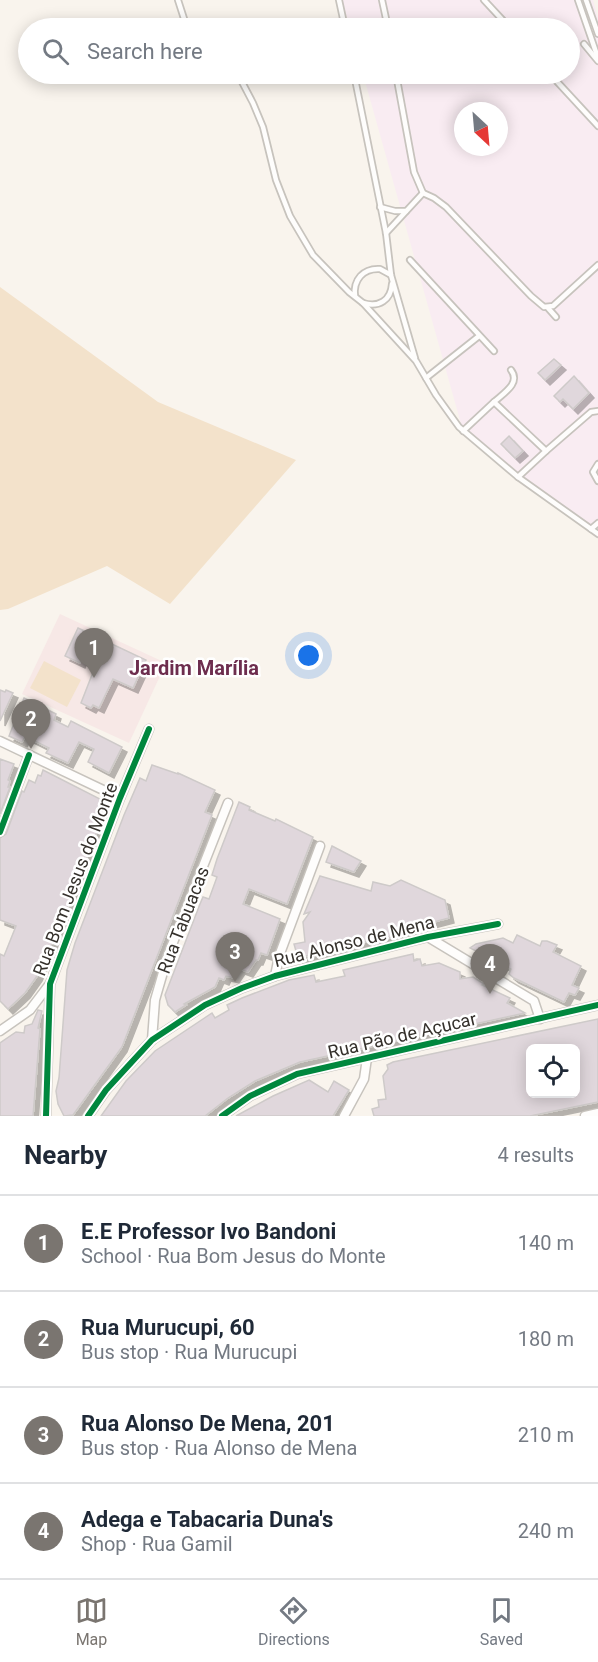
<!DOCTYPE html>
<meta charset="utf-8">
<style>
:root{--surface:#fff;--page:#f6f6f7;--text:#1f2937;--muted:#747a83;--line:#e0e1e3;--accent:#7a7570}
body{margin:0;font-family:Roboto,sans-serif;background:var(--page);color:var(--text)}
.controls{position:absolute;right:18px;bottom:18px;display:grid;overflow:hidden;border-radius:9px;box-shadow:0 3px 15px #0003}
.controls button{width:54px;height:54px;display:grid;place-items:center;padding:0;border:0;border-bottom:2px solid var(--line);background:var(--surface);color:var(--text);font:30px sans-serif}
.compass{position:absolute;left:454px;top:102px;width:54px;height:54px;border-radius:50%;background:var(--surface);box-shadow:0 3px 15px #0003;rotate:154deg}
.you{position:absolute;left:309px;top:656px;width:21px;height:21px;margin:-15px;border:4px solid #fff;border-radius:50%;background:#1a73e8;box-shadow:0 0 0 9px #1a73e833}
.badge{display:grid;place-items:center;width:39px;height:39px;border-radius:50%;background:var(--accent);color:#fff;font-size:20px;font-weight:700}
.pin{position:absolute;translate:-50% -50px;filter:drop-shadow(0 2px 3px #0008)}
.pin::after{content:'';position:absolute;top:32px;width:21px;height:18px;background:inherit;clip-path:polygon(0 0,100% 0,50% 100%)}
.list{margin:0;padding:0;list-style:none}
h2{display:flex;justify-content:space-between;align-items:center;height:78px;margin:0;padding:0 24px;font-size:26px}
h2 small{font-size:20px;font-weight:400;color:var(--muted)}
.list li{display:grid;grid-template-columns:39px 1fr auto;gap:18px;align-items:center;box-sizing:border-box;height:96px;padding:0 24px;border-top:2px solid var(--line)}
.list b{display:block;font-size:22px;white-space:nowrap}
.list p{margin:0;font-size:20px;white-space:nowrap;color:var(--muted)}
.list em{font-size:20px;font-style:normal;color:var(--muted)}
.icon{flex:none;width:33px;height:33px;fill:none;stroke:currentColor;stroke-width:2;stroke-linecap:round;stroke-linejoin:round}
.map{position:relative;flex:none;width:598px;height:1116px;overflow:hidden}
.search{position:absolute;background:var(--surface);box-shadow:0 3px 15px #0003;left:18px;right:18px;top:18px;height:66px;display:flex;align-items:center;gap:15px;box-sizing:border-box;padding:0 21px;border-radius:33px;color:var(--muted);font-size:22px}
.sheet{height:462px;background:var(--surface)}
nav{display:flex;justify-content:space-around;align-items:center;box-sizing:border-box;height:84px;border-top:2px solid var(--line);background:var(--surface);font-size:16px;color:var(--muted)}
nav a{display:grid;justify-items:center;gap:3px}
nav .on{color:var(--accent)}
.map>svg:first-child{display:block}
.commercial{fill:#f9ecf2;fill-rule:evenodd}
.education{fill:#f7e8e6}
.green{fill:#f3e2cb}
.building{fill:#e0d7dc;stroke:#cecac9;stroke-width:1.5;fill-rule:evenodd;filter:url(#shadow)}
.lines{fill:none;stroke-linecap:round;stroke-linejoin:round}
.lane-casing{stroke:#c7c3bd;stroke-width:8}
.street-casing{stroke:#c7c3bd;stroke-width:11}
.lane{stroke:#fefdfc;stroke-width:4.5}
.street{stroke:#fefdfc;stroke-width:8}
.cycleway-casing{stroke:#fff;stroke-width:10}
.cycleway{stroke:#00873e;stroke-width:6}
.labels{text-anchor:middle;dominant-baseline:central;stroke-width:5;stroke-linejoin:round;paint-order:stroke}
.street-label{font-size:18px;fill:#35312c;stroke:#fff}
.neighbourhood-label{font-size:20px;font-weight:bold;fill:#6d2d4e;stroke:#fff}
</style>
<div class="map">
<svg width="598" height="1116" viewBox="0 0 598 1116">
<defs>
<filter id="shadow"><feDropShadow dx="5" dy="5" stdDeviation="0" flood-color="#0004"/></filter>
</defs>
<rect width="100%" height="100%" fill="#f9f4ed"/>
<path class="commercial" d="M342 0H593L598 19V538L463 431 363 74H570V28H350ZM463 111H499V147H463Z"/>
<polygon class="education" points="60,614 166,663 129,743 22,694"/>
<g class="green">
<polygon points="0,287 158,402 296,460 170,604 107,566 8,609 0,610"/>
<polygon points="44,661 81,680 67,707 30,688"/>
</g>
<g class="building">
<polygon points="554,359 561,365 545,380 538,373"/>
<polygon points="574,376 589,393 573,409 563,399 560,402 554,396"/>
<polygon points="509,436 523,451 515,458 501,444"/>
<polygon points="78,628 146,660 133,688 113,679 99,708 93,705 91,708 81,703 95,667 81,660 80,663 65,656"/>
<polygon points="0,690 5,692 6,690 13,693 0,721"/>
<polygon points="24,698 56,714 54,720 68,727 71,721 122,747 109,773 88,762 94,749 79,742 68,763 46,753 49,748 27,737 25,737 22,742 9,736"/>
<polygon points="0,759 14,764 8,780 10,781 8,787 10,787 0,814"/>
<polygon points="152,765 178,774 178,773 215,790 205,812 212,815 122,1047 73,1115 64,1116 58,1104 56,1091 59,1078 67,970 75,943 124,815 140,778 146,781"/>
<polygon points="43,770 100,799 103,802 100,809 105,811 60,926 37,976 25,993 8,1009 0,1001 0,954 4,956 16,926 0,920 0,838 6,834 22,791 24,792 29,780 35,783 38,775 41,776"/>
<polygon points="239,802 250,807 249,810 275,821 276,819 313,837 287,904 249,889 243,904 280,919 267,955 261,953 258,960 256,960 248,972 240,969 234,978 226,976 224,980 219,978 215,987 184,1004 186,1005 175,1012 168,1005 165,995 200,904 203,897 209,899 217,877 212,875 217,859"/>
<polygon points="332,846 361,861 354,872 326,862"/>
<polygon points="320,876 371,891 373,882 390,886 401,880 445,900 449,918 426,924 428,930 389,938 388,936 298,958 294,944 305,942 303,922 310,912 304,914"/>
<polygon points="517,935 540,946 542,941 547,941 557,945 553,952 581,966 572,985 579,988 575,995 569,993 564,1002 514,978 509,974 511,969 470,948 476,944 503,938 513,943"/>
<polygon points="413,954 414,961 420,959 422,966 439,963 460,972 460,979 473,977 484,984 482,985 510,998 507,1003 525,1013 300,1062 255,1081 228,1098 205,1116 101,1116 126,1081 155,1051 212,1013 215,1018 229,1010 227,1005 242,998 289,980 314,975 316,982 345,976 343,970"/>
<polygon points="38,1010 42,1011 38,1028 40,1029 33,1116 0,1116 0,1043 16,1032 24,1033 25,1026 32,1024"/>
<path d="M598 1019V1102L530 1116H374L372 1109 379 1107 378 1100 386 1099 383 1076 388 1069 387 1065 393 1062ZM531 1048H576V1094H531Z"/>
<polygon points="309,1080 328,1092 334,1081 349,1090 333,1116 236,1116 273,1096"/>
</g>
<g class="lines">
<defs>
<g id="lane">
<polyline points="178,0 187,28"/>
<polyline points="339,0 345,28"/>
<polyline points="382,0 388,28"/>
<polyline points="484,0 510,28"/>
<polyline points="578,0 598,58"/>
<polyline points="586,0 598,34"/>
<polyline points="584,44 598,61"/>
<polyline points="234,74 242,82 253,103 263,127 276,180 290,216 313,255 349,292 363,303 416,361 436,395 459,427 518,477 598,534"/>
<polyline points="354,74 386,233 391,275 415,358"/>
<polyline points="396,74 414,172 423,193 434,198 446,207 531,296 544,307 553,306 598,265"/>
<polyline points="550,74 598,126"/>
<polyline points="380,207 395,211 406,211"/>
<polyline points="386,233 423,193"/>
<polyline points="410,260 494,351"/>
<path d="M355 296C353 280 363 268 380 269L391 275"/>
<path d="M363 303C379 308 391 300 392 284"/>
<polyline points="548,308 556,317"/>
<path d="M511 370C521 383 504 393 494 402L546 451 518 477"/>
<polyline points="426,378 479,336"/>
<polyline points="463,431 494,402"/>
<polyline points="546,451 591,412 598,411"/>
<polyline points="598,464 593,472 598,481"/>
<polyline points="591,529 598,523"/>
</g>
<g id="street">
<polyline points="0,741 120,798"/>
<polyline points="0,832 29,755"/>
<polyline points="428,937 534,1001 540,1019"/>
<polyline points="275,976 279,956 320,846"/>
<polyline points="0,1031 30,1010 49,985"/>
<polyline points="152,1040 155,1000 168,955 228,803"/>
<polyline points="46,1116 50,984 120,798 149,729"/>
<polyline points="88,1116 106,1090 152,1040 205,1005 242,988 275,976 428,937 498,924"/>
<polyline points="222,1116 250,1096 297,1074 598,1005"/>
<polyline points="344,1116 364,1079 367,1058"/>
<polyline points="585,1116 598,1113"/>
</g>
</defs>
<use href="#lane" class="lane-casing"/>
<use href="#street" class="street-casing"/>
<use href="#lane" class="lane"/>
<use href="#street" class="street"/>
<defs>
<g id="cycleway">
<polyline points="0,832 29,755"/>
<polyline points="46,1116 50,984 120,798 149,729"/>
<polyline points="88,1116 106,1090 152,1040 205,1005 242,988 275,976 428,937 498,924"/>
<polyline points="222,1116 250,1096 297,1074 598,1005"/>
</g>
</defs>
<use href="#cycleway" class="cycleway-casing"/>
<use href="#cycleway" class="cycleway"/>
</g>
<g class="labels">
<g class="street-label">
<text transform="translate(75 879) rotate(-69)">Rua Bom Jesus do Monte</text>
<text transform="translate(183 920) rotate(-69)">Rua Tabuacas</text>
<text transform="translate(354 941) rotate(-14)">Rua Alonso de Mena</text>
<text transform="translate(402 1035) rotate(-13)">Rua Pão de Açucar</text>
</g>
<g class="neighbourhood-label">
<text x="194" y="668">Jardim Marília</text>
</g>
</g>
</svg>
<div class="controls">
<button><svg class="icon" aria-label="locate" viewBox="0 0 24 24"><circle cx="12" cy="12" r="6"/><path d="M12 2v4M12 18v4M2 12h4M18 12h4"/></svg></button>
</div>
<svg class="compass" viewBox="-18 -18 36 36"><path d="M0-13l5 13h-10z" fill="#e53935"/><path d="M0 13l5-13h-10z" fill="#747a83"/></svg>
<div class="you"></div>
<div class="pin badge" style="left:94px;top:678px">1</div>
<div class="pin badge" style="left:31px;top:749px">2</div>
<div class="pin badge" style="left:235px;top:982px">3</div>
<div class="pin badge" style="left:490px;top:994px">4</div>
<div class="search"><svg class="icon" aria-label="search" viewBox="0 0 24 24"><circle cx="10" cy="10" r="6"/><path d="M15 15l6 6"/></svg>Search here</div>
</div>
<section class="sheet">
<h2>Nearby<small>4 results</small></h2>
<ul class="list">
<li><span class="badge">1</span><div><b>E.E Professor Ivo Bandoni</b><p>School · Rua Bom Jesus do Monte</p></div><em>140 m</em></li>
<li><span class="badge">2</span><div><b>Rua Murucupi, 60</b><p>Bus stop · Rua Murucupi</p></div><em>180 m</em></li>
<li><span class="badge">3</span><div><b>Rua Alonso De Mena, 201</b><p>Bus stop · Rua Alonso de Mena</p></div><em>210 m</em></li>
<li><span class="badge">4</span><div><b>Adega e Tabacaria Duna's</b><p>Shop · Rua Gamil</p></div><em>240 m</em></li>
</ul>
</section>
<nav>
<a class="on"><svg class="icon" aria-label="map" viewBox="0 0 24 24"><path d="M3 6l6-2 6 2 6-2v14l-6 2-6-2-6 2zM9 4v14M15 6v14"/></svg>Map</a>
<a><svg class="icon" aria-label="directions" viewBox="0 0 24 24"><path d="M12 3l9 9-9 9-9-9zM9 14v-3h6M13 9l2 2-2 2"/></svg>Directions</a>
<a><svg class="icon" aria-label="saved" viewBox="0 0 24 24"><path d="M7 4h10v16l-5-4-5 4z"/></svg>Saved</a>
</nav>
